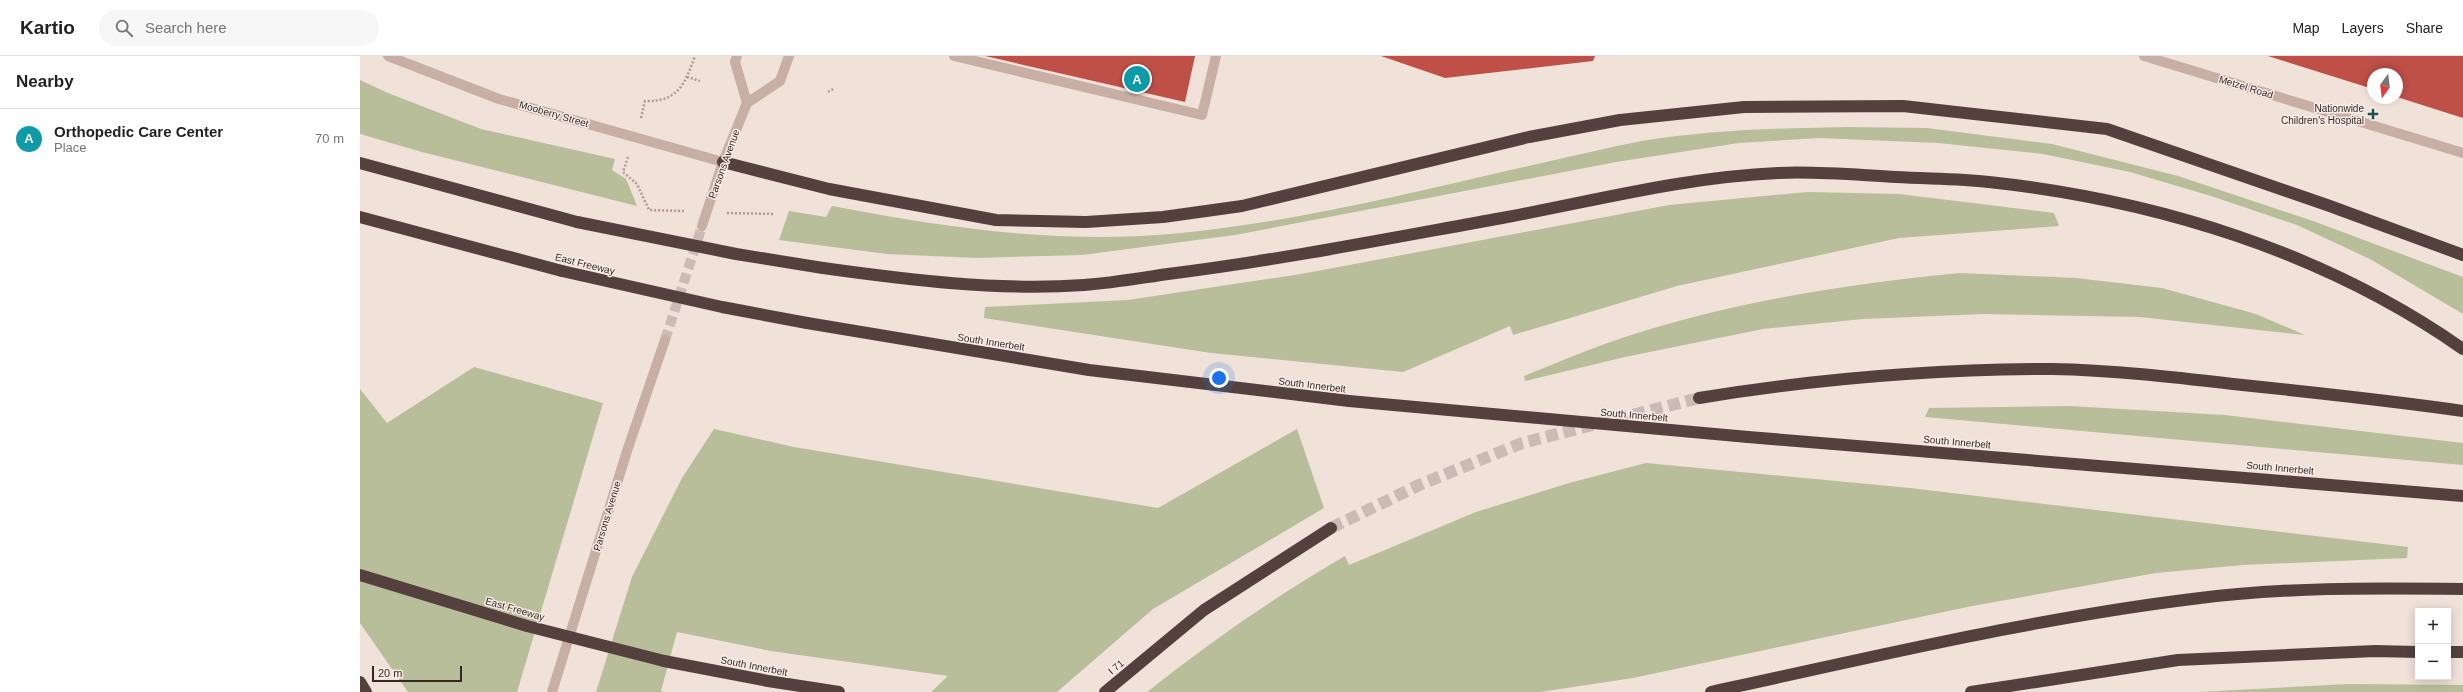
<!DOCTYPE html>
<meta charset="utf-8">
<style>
:root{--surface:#fff;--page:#f6f6f6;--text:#222;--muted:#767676;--line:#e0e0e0;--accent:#111827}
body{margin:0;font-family:Arial,sans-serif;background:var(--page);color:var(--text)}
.controls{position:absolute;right:12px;bottom:12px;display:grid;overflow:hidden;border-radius:0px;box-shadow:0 2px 10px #0003}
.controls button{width:36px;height:36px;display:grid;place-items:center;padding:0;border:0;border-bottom:1px solid var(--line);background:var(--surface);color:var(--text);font:20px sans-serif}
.compass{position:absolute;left:2007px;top:12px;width:36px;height:36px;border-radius:50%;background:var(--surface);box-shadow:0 2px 10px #0003;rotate:194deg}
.scale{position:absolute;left:12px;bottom:10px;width:90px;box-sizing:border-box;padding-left:4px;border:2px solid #332826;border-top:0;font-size:11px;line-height:14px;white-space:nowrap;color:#332826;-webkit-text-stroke:3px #f8ece5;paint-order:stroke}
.you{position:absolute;left:859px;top:322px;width:14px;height:14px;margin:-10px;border:3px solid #fff;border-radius:50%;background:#1a73e8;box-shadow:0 0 0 6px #1a73e833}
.badge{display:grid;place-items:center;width:26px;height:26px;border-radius:50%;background:var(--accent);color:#fff;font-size:13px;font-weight:700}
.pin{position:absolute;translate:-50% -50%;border:2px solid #fff;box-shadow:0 1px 4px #0006}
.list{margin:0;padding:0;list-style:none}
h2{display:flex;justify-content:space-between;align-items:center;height:52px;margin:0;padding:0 16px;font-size:17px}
h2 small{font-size:13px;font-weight:400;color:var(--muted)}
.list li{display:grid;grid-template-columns:26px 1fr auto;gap:12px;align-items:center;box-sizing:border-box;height:60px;padding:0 16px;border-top:1px solid var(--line)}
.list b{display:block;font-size:15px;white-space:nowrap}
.list p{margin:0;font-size:13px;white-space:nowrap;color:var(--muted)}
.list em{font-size:13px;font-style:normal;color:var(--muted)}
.icon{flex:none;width:22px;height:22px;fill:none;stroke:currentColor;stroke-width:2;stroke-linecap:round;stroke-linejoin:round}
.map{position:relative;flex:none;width:2103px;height:636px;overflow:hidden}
header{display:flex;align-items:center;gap:24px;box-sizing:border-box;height:56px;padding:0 20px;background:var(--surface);border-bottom:1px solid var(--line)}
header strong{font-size:19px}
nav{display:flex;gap:22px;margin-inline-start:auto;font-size:14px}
.search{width:280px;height:36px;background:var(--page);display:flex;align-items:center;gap:10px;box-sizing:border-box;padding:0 14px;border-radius:22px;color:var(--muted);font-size:15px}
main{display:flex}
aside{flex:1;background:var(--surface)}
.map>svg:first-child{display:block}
.green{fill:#b8be9a}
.building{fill:#bf5048}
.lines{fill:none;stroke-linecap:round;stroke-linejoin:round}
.tertiary-tunnel{stroke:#cabcb5;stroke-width:10;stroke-dasharray:10 5;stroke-linecap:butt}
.motorway-tunnel{stroke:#cabcb5;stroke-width:12;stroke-dasharray:12 6;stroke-linecap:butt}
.path{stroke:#b29990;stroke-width:2.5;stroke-dasharray:2 2;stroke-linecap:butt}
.service{stroke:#c7afa6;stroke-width:10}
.tertiary{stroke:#c7afa6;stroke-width:10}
.motorway{stroke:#54413e;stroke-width:12}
.motorway-bridge{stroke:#54413e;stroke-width:12}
.poi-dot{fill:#1f524d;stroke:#f8ece5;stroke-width:1.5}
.labels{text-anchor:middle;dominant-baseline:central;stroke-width:3;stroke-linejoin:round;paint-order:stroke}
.street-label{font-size:10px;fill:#332826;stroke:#f8ece5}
.poi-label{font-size:10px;fill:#332826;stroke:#f8ece5;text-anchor:end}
</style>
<header>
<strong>Kartio</strong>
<div class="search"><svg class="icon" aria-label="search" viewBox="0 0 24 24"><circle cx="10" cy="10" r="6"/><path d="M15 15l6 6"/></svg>Search here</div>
<nav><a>Map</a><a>Layers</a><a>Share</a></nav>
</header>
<main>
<aside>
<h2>Nearby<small></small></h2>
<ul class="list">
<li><span class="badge" style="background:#0f9aa8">A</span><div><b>Orthopedic Care Center</b><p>Place</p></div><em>70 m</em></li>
</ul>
</aside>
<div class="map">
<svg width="2103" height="636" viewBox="0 0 2103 636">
<rect width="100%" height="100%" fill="#f0e1d9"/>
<g class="green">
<polygon points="0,24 28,37 121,73 255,103 252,114 266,123 277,150 62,96 0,78"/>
<path d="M1488 71 1567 72 1692 88 1818 120 1953 165 2103 221V258L2010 203 1937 169 1851 140 1770 116 1683 98 1578 87 1459 82 1379 87 1256 106 875 179 722 199 616 202 527 198 419 184 429 155 466 161 472 150C587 172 703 189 821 177 944 165 1066 133 1186 106 1218 99 1250 91 1282 85 1351 74 1419 72 1488 71Z"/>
<polygon points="1448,136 1539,138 1694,157 1699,170 1539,182 1317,230 1153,279 1150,270 1043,316 851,297 624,262 625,251 768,244 941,218 1309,149"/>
<path d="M1600 217 1716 222 1802 232 1896 258 1945 279 1780 261 1624 258 1503 263 1403 273 1265 301 1165 325 1164 320C1196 307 1229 293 1262 282 1371 246 1486 228 1600 217Z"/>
<polygon points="114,311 243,347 157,636 48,636 0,567 0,333 27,367"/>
<polygon points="1710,350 1865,359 2103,387 2103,409 1565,361 1569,352"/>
<polygon points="354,373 434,391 798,452 937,373 964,452 793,553 697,636 571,636 588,620 411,595 317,576 301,635 305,636 236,636 272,521 322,422"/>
<path d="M1286 407 1550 432 2048 491 2047 502 1883 509 1796 517 1607 551 1273 622 1180 636H787C850 586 916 540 985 500L989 509 1116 456 1209 427Z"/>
<polygon points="1988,628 2103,629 2103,636 1838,636"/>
</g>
<g class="building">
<polygon points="625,0 835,0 825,46"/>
<polygon points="1021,0 1235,0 1233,5 1085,22"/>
<polygon points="1908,0 2103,0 2103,62 2037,41 2037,18 2013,18 2013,33"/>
</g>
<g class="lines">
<polyline class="tertiary-tunnel" points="305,284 342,170"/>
<polyline class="motorway-tunnel" points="971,472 1059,429 1162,387 1339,342"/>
<g class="path">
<polyline points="327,21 340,25"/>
<polyline points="468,36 473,33"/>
<path d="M281 62 285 45C319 46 325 27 335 0"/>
<polyline points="268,101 263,116 277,128 289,154 324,155"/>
<polyline points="367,157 415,158"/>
</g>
<g class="service">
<polyline points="594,0 842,59 856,0"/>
<polyline points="1784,0 2103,97"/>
</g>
<g class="tertiary">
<polyline points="28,0 139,43 363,106"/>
<polyline points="377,0 375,6 387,47"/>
<polyline points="342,170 363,106 387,47 420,25 429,0"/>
<polyline points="192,636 267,395 305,284"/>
</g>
<g class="motorway">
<polyline points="363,106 469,133 636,164 726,166 803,161 882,150 1169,81 1260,64 1384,51 1543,50 1747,73 1967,149 2103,199"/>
<polyline points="0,107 217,166"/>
<polyline points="0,161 202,215"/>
<path d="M463 212C549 224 637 235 724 229 752 227 780 222 808 218 920 204 1031 182 1142 162 1234 145 1324 121 1418 117 1457 115 1497 119 1536 121 1567 123 1598 122 1629 126 1796 144 1965 196 2103 293"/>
<polyline points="447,267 729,314 989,345"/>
<path d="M1339 342C1456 323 1573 313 1692 313 1752 314 1813 321 1873 328 1950 336 2027 344 2103 355"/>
<polyline points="1388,381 2103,440"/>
<polyline points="2088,596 2103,596"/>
<polyline points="304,605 408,625 479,636"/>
<polyline points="0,626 6,636"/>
<polyline points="745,636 844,554 971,472"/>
<path d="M1351 636C1510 602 1670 563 1832 543 1921 531 2013 532 2103 533"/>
<polyline points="1611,636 1818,604 2015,595 2058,596"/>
</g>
<g class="motorway-bridge">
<polyline points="217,166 376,198 463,212"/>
<polyline points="202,215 362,251 447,267"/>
<polyline points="989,345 1388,381"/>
<polyline points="0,519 167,570 304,605"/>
</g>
</g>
<path class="poi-dot" d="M2011 52h4v4h4v4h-4v4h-4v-4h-4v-4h4z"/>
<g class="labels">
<g class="street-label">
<text transform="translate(1886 31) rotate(17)">Metzel Road</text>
<text transform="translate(194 58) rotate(16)">Mooberry Street</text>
<text transform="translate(364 108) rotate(-70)">Parsons Avenue</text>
<text transform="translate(225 208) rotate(14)">East Freeway</text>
<text transform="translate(631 286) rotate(9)">South Innerbelt</text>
<text transform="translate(952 329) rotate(7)">South Innerbelt</text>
<text transform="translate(1274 359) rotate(5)">South Innerbelt</text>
<text transform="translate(1597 386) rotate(5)">South Innerbelt</text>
<text transform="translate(1920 412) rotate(5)">South Innerbelt</text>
<text transform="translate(247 460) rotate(-73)">Parsons Avenue</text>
<text transform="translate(155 553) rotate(16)">East Freeway</text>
<text transform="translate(394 610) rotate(11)">South Innerbelt</text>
<text transform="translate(756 611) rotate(-40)">I 71</text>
</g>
<g class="poi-label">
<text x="2004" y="52">Nationwide<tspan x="2004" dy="12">Children's Hospital</tspan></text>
</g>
</g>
</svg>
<div class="controls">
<button>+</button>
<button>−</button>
</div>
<svg class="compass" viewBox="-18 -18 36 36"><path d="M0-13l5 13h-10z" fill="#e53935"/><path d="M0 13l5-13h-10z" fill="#767676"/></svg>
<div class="scale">20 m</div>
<div class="you"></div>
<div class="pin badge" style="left:777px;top:23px;background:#0f9aa8">A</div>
</div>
</main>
